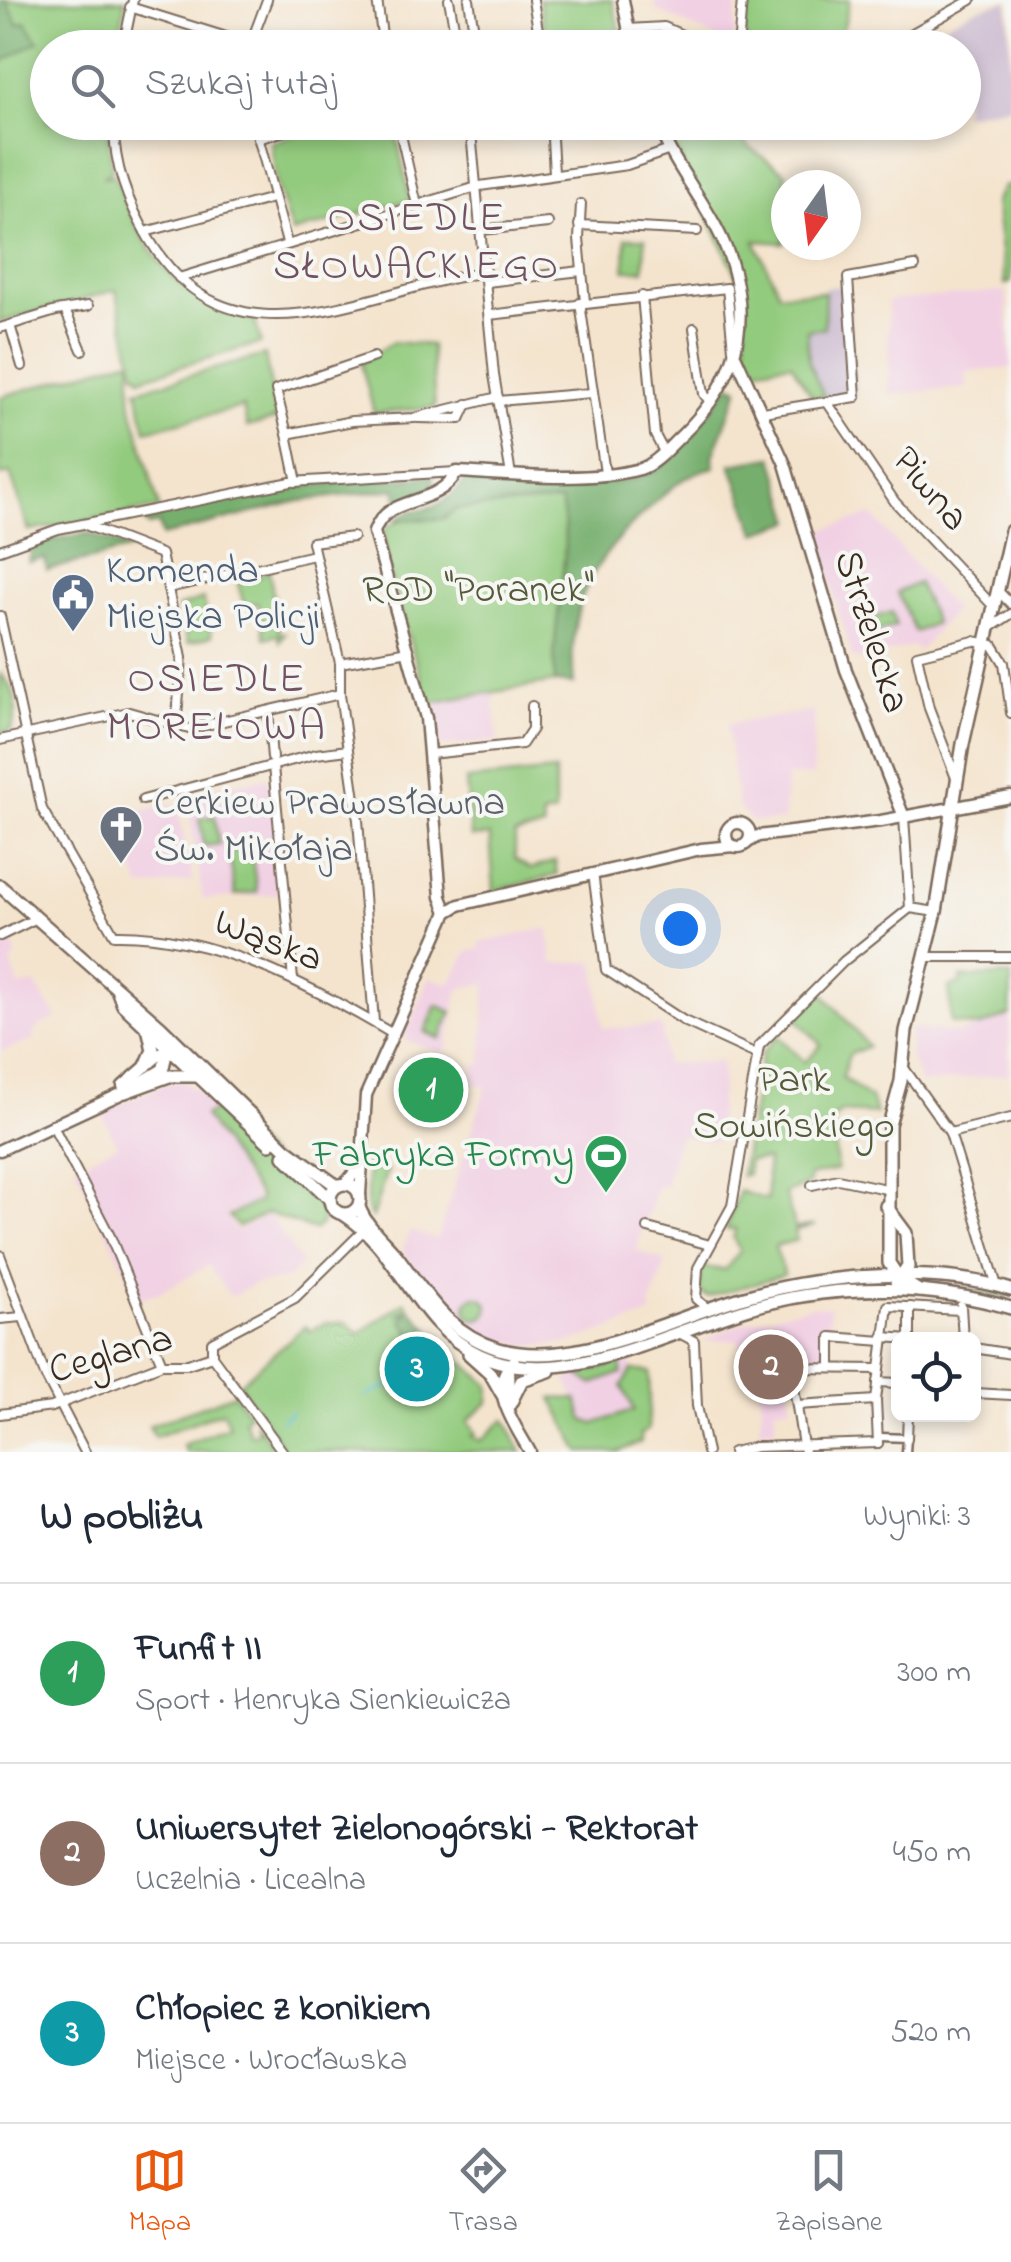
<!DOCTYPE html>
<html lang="pl">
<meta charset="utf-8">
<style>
:root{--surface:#fff;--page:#f2f2f3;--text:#1f2937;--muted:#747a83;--line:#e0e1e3;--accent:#ea580c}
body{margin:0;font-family:"Indie Flower",sans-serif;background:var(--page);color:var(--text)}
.controls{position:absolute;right:30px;bottom:30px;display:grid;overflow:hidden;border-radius:15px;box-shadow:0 5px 15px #0003}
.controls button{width:90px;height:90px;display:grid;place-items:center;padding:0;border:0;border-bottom:2px solid var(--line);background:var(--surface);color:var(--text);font:50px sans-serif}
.compass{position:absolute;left:771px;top:170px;width:90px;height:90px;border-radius:50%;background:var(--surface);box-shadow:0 5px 15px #0003;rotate:194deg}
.you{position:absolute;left:680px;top:928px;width:35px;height:35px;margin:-25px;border:8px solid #fff;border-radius:50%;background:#1a73e8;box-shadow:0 0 0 15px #1a73e833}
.badge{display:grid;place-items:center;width:65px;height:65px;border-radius:50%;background:var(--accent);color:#fff;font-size:32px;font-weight:700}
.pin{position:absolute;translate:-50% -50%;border:5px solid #fff;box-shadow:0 2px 10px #0006}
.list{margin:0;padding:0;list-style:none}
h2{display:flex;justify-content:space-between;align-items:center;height:130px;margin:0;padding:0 40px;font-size:42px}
h2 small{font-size:32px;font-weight:400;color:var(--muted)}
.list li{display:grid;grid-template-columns:65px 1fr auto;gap:30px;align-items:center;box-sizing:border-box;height:180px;padding:0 40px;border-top:2px solid var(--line)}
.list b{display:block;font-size:38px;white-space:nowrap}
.list p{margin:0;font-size:32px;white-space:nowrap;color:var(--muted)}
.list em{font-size:32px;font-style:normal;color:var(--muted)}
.icon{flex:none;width:55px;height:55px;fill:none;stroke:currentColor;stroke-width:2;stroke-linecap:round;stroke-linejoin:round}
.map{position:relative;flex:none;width:1011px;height:1452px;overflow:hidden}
.search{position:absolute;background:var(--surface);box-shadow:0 5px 15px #0003;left:30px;right:30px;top:30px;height:110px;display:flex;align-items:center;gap:25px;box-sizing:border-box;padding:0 35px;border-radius:55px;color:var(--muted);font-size:38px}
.sheet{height:670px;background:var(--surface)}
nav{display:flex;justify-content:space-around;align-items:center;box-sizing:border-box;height:140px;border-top:2px solid var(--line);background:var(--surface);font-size:28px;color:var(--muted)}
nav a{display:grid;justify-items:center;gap:5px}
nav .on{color:var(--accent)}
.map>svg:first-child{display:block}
.built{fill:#f1d0e3}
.industrial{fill:#cebed1}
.green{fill:#93cb7e;stroke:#677a4e;stroke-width:2.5}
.forest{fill:#76af6d;stroke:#586c46;stroke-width:2.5}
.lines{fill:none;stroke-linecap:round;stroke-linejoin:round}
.stream{stroke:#55c1cf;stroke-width:2.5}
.pedestrian-casing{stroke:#7c6b5c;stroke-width:11}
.minor-casing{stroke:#7c6b5c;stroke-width:12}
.tertiary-casing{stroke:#7c6b5c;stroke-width:15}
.secondary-casing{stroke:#7c6b5c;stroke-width:16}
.pedestrian{stroke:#fff;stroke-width:6}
.minor{stroke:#fff;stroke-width:8}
.tertiary{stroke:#fff;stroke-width:10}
.secondary{stroke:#fff;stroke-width:11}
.labels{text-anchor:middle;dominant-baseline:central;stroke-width:8;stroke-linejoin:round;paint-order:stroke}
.street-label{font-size:40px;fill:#3b2a1e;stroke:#f6f6f2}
.service-label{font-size:40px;fill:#4e5e75;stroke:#f6f6f2;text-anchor:start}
.park-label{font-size:40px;fill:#555a3b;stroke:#f6f6f2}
.worship-label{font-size:40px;fill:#5b616d;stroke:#f6f6f2;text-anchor:start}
.leisure-label{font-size:40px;fill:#27864d;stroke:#f6f6f2;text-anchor:end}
.neighbourhood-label{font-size:42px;letter-spacing:2.5px;fill:#705260;stroke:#f6f6f2}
</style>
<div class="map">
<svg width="1011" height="1452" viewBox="0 0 1011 1452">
<rect width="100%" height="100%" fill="#f6f6f2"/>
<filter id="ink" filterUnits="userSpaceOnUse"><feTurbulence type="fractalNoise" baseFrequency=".01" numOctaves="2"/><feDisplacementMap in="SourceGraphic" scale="20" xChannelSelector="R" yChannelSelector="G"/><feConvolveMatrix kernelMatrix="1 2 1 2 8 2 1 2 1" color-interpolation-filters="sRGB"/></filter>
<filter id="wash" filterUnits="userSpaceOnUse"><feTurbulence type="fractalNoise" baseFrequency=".0048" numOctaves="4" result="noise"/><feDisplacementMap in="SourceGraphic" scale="40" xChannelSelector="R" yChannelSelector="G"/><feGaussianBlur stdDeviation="2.25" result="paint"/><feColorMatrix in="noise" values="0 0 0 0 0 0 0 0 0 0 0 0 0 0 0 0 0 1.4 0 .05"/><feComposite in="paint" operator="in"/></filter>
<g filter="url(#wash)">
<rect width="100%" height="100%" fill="#f4e4ce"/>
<g class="built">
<polygon points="655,0 737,0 734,38 724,42 655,9"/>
<polygon points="1006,291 1011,368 966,372 967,388 889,394 888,301"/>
<polygon points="872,515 954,610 919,651 913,646 863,660 852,657 816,532"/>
<polygon points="493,690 498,741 440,746 435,703"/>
<polygon points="814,711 813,776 787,776 783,821 751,821 738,806 727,724"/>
<polygon points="264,778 269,782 275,828 279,894 203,899 186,792"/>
<polygon points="177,804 193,881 141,888 115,815"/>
<polygon points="548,928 553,963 595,962 603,1028 662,1026 665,1064 721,1062 722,1082 715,1142 679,1135 665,1187 657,1186 636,1250 666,1262 650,1306 652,1314 569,1343 528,1346 493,1338 454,1315 430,1297 402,1250 410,1231 437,1239 486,1086 472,1083 475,1064 482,1064 486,983 459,989 447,1048 442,1053 404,1039 429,978 450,984 468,951 481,949 479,943"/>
<polygon points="12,936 16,958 11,962 19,987 35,984 57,1018 42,1024 33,1033 35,1039 0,1052 0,941"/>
<polygon points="1010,1015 1009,1074 921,1084 910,1056 911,1028 959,1034"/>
<polygon points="185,1082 218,1108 204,1116 258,1200 226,1215 236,1231 269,1215 302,1264 289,1278 254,1284 231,1297 208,1265 161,1292 139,1298 75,1166 117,1145 101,1112 168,1083"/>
<polygon points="812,1306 830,1307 826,1360 783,1362 792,1405 774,1408 776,1428 759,1430 762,1407 756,1357 741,1357 739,1340 702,1341 745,1322"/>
<polygon points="632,1358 631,1374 622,1386 634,1410 594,1424 584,1420 566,1379"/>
</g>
<g class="industrial">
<polygon points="1008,1 1011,106 964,114 964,48 900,47 976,9"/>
<polygon points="848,285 856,397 827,402 809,363 807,330 824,328 825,288"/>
</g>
<g class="green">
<path d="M6 0H125L118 47 48 48V122L107 123 112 170 103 177 114 175C144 249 173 301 255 320L261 343 141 378 135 372 116 290 0 322V63L38 41 18 24Z"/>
<polygon points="539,0 612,0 624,47 548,47"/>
<polygon points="748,0 850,0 841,38 845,46 750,45 744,37"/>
<polygon points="651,32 673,37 673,47 638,47 639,36"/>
<polygon points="326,122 394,123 410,200 292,233 277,187 271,143"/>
<polygon points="663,123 696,123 704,139 730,138 737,123 749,123 746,145 786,173 784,243 755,241 779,293 825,292 824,328 807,330 809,363 824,396 813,398 791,363 748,370 742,286"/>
<polygon points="1011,185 1011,282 1005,284 995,202 1003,187"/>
<polygon points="626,238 645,238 644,270 625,270"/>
<polygon points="393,342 431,345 435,407 374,413 361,363"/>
<polygon points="265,355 277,419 247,427 243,407 146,430 137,390"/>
<polygon points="131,359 131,403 159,508 29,531 10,473 0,476 0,397"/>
<path d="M561 501C574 561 550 620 555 682L428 703C421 669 376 552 386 528 408 511 434 525 456 509Z"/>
<polygon points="269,570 280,634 285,633 280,642 278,635 265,638 258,603 244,605 236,577 256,572 258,577"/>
<polygon points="918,583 935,623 915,632 897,592"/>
<polygon points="203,599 212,636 188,643 178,607"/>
<polygon points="892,612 896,626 870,634 865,620"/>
<path d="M0 674C17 690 20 709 11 730L0 734Z"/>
<polygon points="555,771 555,813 542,816 544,828 515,835 515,859 531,869 555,861 557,875 494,891 490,836 471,837 466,780"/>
<polygon points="215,816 219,844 204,846 200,818"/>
<polygon points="251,849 257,892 235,895 229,852"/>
<polygon points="1011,975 1010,1015 979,1027 951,1023 949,987 961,984 961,978"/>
<polygon points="822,992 868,1046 849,1055 842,1077 872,1100 876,1114 841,1112 833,1120 837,1170 809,1176 809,1184 785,1193 795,1228 816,1225 795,1231 797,1240 775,1246 784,1275 707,1297 699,1291 702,1267 725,1270 740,1251 733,1238 736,1229 726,1229 739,1191 767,1200 767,1160 749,1160 747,1174 741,1176 762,1053 778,1036 805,1062 821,1045 796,1018"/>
<polygon points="437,1005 452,1012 441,1039 425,1032"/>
<polygon points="218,1108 324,1208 321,1225 314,1230 268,1213 238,1227 229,1216 259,1201 259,1196 204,1116"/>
<polygon points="367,1158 374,1160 373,1166 387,1171 372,1218 367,1209"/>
<polygon points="923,1283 1007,1294 1008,1298 923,1287"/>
<circle cx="477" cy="1308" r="11"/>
<polygon points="405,1302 428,1331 490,1386 489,1402 468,1421 476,1433 472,1436 481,1441 505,1419 522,1452 286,1452 239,1384 305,1326 309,1331 325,1323 349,1323 358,1334"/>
<polygon points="621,1362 622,1373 592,1384 578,1375"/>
<polygon points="632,1370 650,1372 648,1430 641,1434 641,1442 618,1452 580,1452 552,1398 577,1399 584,1420 594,1424 634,1410 622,1386"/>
<polygon points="234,1394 249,1414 244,1420 250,1435 258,1432 255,1421 272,1446 266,1452 186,1452 183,1445 229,1426 223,1411 155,1437 149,1426"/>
</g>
<g class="forest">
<polygon points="0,0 6,0 18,24 26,22 38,41 0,63"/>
<path d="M730 384 739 388 713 456 715 467C686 473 672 487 650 507 592 560 566 603 574 684L555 682C550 620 574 561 561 501L457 509 443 519 396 520C407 508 419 512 434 506 448 501 457 490 467 479 508 482 609 490 645 475 678 462 709 411 730 384Z"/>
<polygon points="773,457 793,521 756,533 731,464"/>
<polygon points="433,476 434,491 399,502 396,489 299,501 162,536 159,524 148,526 142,518 286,487"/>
<polygon points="88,533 131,549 47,570 45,558 29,562 33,543"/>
<polygon points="405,1310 411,1310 445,1347 439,1351 412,1334 402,1320 407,1314 399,1314"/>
</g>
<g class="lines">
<g class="stream">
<polyline points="422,1367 438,1359"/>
<polyline points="366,1396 413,1374"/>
<polyline points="281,1420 291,1412"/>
</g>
</g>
</g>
<g filter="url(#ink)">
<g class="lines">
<defs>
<polyline id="pedestrian" points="881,1437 907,1438 906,1452"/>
<g id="minor">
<polyline points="377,0 384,48"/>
<polyline points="449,0 458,48"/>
<polyline points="533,0 541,48"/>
<polyline points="130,7 249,44"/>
<polyline points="628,29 664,27 711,48"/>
<polyline points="456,38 474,31 469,0"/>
<polyline points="123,48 133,0"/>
<polyline points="249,48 267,0"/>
<polyline points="738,48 742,0"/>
<polyline points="886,48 971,0"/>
<path d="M114 122C113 165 128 203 149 239 232 377 367 288 486 272"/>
<polyline points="193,122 208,123"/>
<polyline points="254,122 287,243"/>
<polyline points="398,122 417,205"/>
<polyline points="470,122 494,375 511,475"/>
<polyline points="551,122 554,173"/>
<polyline points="258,139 314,122"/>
<polyline points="581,204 579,239 585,302"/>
<polyline points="579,225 697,231"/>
<polyline points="482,230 548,223"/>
<polyline points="145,232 273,198"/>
<polyline points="179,278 480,186 627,165 670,150"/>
<polyline points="487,282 581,271"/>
<polyline points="642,296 655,435 664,452"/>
<polyline points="580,303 605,473"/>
<polyline points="65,310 82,350"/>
<polyline points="489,315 727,288 733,349"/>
<polyline points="10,325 22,366"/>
<polyline points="0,328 56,311 88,306"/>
<polyline points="694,328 704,394 711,403"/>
<polyline points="498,401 592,393"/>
<polyline points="827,402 895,502 995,608"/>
<polyline points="763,412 856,397 848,278 915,266"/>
<polyline points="418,418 460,419 467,404"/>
<polyline points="287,434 276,390 374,357"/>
<polyline points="297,482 287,434 352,421 414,418 498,397"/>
<polyline points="88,526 161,554 182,658 176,727"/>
<polyline points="0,550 58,529 291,482 456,472"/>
<polyline points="168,588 314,555"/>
<polyline points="998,591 1011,604"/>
<path d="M0 616 42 809 114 935C212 933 308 984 391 1033"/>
<polyline points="990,628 1011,614"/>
<polyline points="340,663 312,542 353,537"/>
<polyline points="340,694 358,820 374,1022"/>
<polyline points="268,711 272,758"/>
<polyline points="0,740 129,712 189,729 340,694 340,663 409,651"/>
<polyline points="430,754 522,744 532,729 532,706"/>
<polyline points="273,766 293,980"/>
<polyline points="956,778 929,708 917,655 974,641 993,645 1004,663 1011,713"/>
<polyline points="143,800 316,754 348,750"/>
<polyline points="904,817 910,908 936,912"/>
<polyline points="593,873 606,970 684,1021 756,1054"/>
<polyline points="0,936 37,918"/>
<polyline points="926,957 1011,957"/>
<polyline points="904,1068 950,1133 997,1286"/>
<polyline points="52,1124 110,1236 162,1364"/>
<polyline points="950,1133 1011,1118"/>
<polyline points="812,1185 838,1179 886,1189"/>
<polyline points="648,1228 710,1245"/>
<polyline points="0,1255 46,1377 85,1452"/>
<polyline points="961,1306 963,1340"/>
<polyline points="707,1308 696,1299 698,1268 732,1206 759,1046 844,961 910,908"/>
<polyline points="0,1319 22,1317"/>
<polyline points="679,1333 694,1341 697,1406 707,1452"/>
<polyline points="883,1337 910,1339"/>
<polyline points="910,1340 910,1307"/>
<polyline points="974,1348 1011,1354"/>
<polyline points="212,1356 212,1342 295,1298 363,1231"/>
<polyline points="212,1356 283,1452"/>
<polyline points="831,1366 831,1337 883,1341"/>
<polyline points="878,1382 898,1383"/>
<polyline points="974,1393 1011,1395"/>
<polyline points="797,1405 876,1400"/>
<polyline points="0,1414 52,1407 162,1364 188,1364 212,1356"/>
<polyline points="907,1438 908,1414"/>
<polyline points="878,1443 876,1400 888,1306 960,1310"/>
<polyline points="733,1452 755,1447 878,1443"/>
<polyline points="804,1452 791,1368 880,1369"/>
</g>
<g id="tertiary">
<polyline points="623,0 632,48"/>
<polyline points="736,357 785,464 846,670 904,817"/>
<circle cx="738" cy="835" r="12"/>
<polyline points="748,842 758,836 881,821 1011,797"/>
<path d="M447 912 441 897 426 718 374 532C387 493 436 509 457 472 511 475 587 483 640 469 656 464 669 447 681 436 729 389 751 338 734 272 720 216 677 175 657 122"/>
<polyline points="123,1086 160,1054 173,1050"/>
<polyline points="0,1150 125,1092 163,1069 169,1044"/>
<polyline points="345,1184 360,1166"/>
<polyline points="360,1195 366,1095 447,912 459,905 701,849 734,846"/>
<path d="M514 1361C485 1386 516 1426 530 1452"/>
<polyline points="509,1366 510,1404"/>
</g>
<g id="secondary">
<polyline points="0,886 161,1027 286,1149 337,1186"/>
<polyline points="118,992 123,1005 270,1144"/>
<polyline points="146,1066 153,1050 149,1032"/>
<polyline points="125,1092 169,1076 195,1076"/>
<polyline points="284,1156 330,1199"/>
<circle cx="345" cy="1199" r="15"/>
<polyline points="886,1206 906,1233 908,1267 896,1281"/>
<path d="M359 1207C366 1227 387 1243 400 1260 429 1299 450 1334 499 1349 576 1371 674 1316 748 1296 825 1274 934 1266 1011 1290"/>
<path d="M345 1215C401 1251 416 1326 480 1355 565 1394 679 1325 764 1304 845 1283 931 1285 1011 1308"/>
<polyline points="919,1291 899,1278 889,1263 889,1125 901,1081 906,1031 936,912 963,744 1011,531"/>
<polyline points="469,1354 490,1373 502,1394"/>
<polyline points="510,1404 522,1380 549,1371"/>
</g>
</defs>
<use href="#pedestrian" class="pedestrian-casing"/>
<use href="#minor" class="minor-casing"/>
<use href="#tertiary" class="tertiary-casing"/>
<use href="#secondary" class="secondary-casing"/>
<use href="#pedestrian" class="pedestrian"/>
<use href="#minor" class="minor"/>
<use href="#tertiary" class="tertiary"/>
<use href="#secondary" class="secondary"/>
</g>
</g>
<defs>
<symbol id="civic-pin" viewBox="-11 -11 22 30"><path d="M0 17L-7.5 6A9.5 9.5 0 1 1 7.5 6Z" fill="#5c6f8a" stroke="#f6f6f2"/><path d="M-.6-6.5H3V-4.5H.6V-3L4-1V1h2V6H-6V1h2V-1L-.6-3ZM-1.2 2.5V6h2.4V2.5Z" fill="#fff"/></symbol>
<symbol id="church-pin" viewBox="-11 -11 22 30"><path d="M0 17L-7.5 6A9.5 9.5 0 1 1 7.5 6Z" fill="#6b7280" stroke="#f6f6f2"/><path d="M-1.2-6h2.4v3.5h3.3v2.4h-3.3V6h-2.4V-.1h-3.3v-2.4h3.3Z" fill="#fff"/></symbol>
<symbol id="stadium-pin" viewBox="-11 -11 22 30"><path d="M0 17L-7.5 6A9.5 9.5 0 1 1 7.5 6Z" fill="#2e9e5b" stroke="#f6f6f2"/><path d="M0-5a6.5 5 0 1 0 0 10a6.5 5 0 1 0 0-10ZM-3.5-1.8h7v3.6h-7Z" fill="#fff"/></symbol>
</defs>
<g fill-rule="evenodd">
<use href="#civic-pin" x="48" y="570" width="50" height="68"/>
<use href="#church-pin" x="96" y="802" width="50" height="68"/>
<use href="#stadium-pin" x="581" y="1131" width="50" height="68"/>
</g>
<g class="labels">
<g class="street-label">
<text transform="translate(929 490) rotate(50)">Piwna</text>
<text transform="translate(870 632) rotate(72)">Strzelecka</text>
<text transform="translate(268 942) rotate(21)">Wąska</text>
<text transform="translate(111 1356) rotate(-16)">Ceglana</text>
</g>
<g class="service-label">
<text x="106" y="572">Komenda<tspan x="106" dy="46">Miejska Policji</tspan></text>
</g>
<g class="park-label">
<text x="478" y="591">ROD "Poranek"</text>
<text x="794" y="1081">Park<tspan x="794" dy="46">Sowińskiego</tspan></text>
</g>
<g class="worship-label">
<text x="154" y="804">Cerkiew Prawosławna<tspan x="154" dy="46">Św. Mikołaja</tspan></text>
</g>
<g class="leisure-label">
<text x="574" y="1156">Fabryka Formy</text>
</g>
<g class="neighbourhood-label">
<text x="417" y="219">OSIEDLE<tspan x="417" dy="48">SŁOWACKIEGO</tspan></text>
<text x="217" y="680">OSIEDLE<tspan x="217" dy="48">MORELOWA</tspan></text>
</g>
</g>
</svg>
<div class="controls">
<button><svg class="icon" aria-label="locate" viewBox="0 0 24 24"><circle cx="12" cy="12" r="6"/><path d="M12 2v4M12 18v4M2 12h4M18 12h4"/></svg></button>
</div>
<svg class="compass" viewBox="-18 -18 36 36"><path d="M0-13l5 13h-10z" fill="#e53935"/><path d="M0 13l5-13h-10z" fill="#747a83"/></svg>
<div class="you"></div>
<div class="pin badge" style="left:431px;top:1090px;background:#2e9e5b">1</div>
<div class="pin badge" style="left:771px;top:1367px;background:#8d6e63">2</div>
<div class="pin badge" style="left:417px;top:1369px;background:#0f9aa8">3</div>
<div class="search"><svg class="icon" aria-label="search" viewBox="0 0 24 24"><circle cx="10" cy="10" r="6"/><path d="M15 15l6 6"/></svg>Szukaj tutaj</div>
</div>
<section class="sheet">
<h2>W pobliżu<small>Wyniki: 3</small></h2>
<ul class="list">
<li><span class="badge" style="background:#2e9e5b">1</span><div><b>Funfit II</b><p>Sport · Henryka Sienkiewicza</p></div><em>300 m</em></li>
<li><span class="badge" style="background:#8d6e63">2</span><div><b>Uniwersytet Zielonogórski - Rektorat</b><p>Uczelnia · Licealna</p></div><em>450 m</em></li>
<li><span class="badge" style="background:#0f9aa8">3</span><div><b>Chłopiec z konikiem</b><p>Miejsce · Wrocławska</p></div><em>520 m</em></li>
</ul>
</section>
<nav>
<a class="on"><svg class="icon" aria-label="map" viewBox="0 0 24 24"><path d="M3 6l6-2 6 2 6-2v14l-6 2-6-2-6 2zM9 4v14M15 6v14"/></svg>Mapa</a>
<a><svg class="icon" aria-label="directions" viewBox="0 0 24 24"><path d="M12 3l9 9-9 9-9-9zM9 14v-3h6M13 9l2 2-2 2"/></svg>Trasa</a>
<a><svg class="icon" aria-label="saved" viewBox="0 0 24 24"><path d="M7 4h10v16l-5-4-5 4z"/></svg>Zapisane</a>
</nav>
